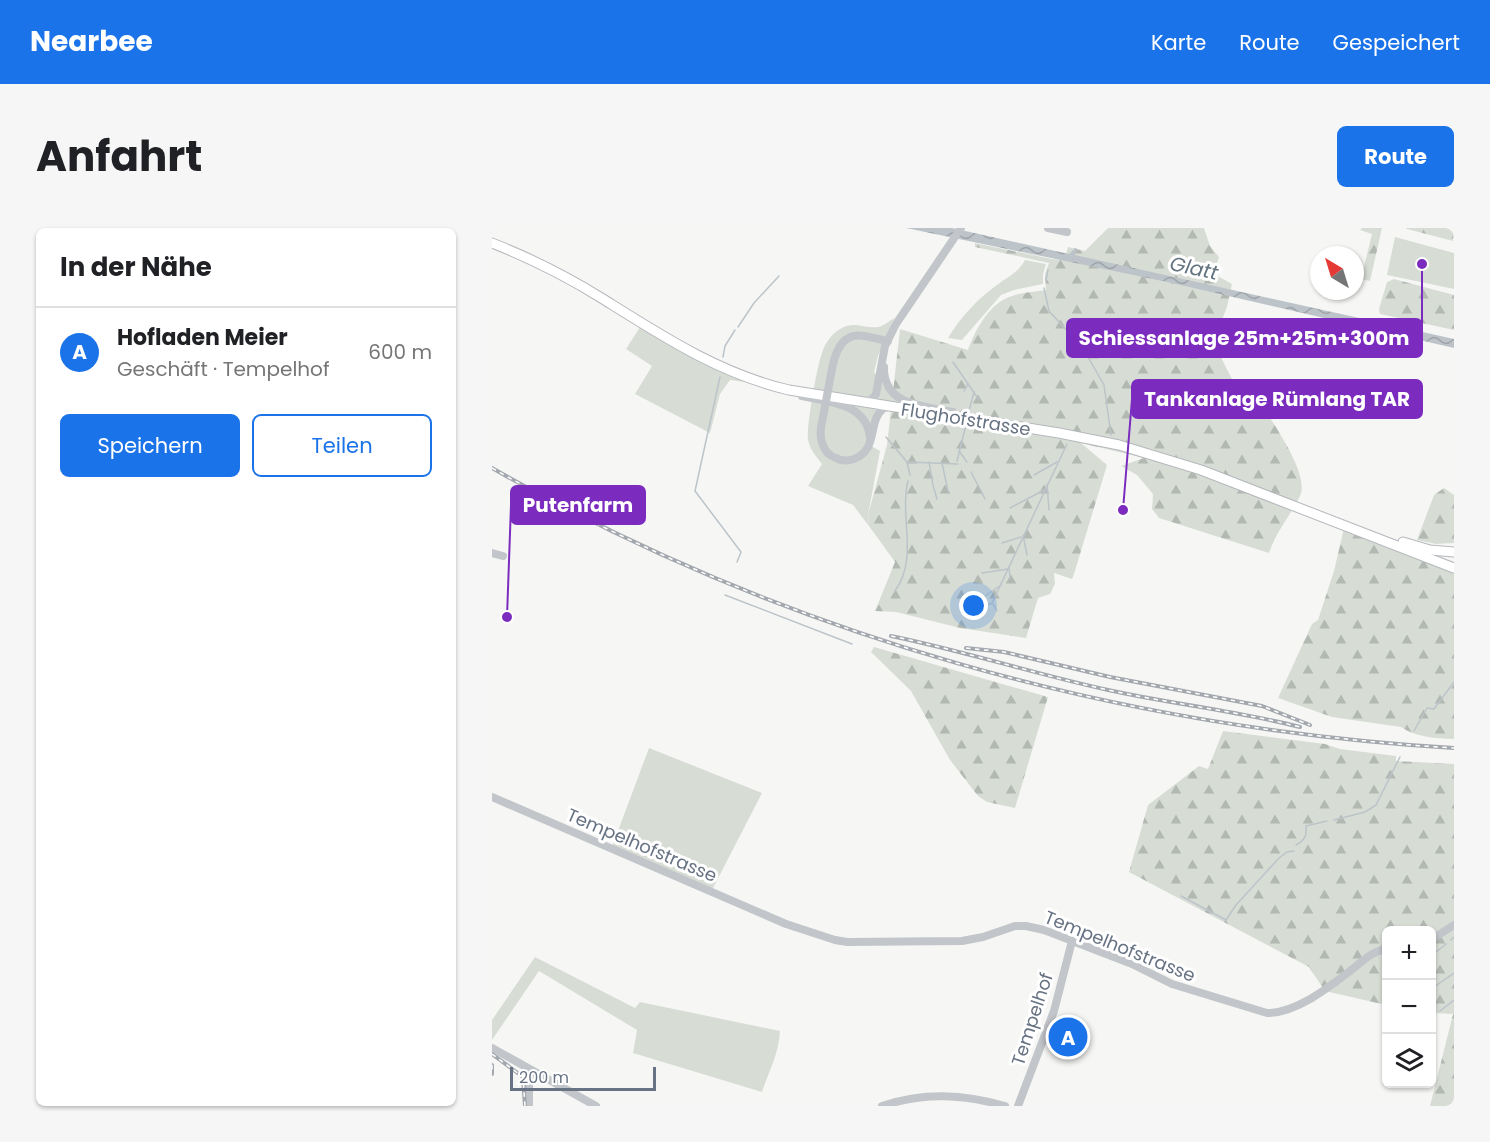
<!DOCTYPE html>
<html lang="de">
<meta charset="utf-8">
<style>
:root{--surface:#fff;--page:#f6f6f6;--text:#202124;--muted:#757577;--line:#e0e0e0;--accent:#1a73e8}
body{margin:0;font-family:Poppins,sans-serif;background:var(--page);color:var(--text)}
.controls{position:absolute;right:18px;bottom:18px;display:grid;overflow:hidden;border-radius:9px;box-shadow:0 2px 4px #0004}
.controls button{width:54px;height:54px;display:grid;place-items:center;padding:0;border:0;border-bottom:2px solid var(--line);background:var(--surface);color:var(--text);font:30px sans-serif}
.compass{position:absolute;left:818px;top:18px;width:54px;height:54px;border-radius:50%;background:var(--surface);box-shadow:0 2px 4px #0004;rotate:322deg}
.scale{position:absolute;left:18px;bottom:15px;width:146px;box-sizing:border-box;padding-left:6px;border:3px solid #677283;border-top:0;font-size:16px;line-height:21px;white-space:nowrap;color:#677283;-webkit-text-stroke:4px #fff;paint-order:stroke}
.you{position:absolute;left:482px;top:378px;width:21px;height:21px;margin:-15px;border:4px solid #fff;border-radius:50%;background:#1a73e8;box-shadow:0 0 0 9px #1a73e833}
.badge{display:grid;place-items:center;width:39px;height:39px;border-radius:50%;background:var(--accent);color:#fff;font-size:20px;font-weight:700}
.pin{position:absolute;translate:-50% -50%;border:3px solid #fff;box-shadow:0 2px 6px #0006}
.list{margin:0;padding:0;list-style:none}
h2{display:flex;justify-content:space-between;align-items:center;height:78px;margin:0;padding:0 24px;font-size:26px}
h2 small{font-size:20px;font-weight:400;color:var(--muted)}
.list li{display:grid;grid-template-columns:39px 1fr auto;gap:18px;align-items:center;box-sizing:border-box;height:90px;padding:0 24px;border-top:2px solid var(--line)}
.list b{display:block;font-size:22px;white-space:nowrap}
.list p{margin:0;font-size:20px;white-space:nowrap;color:var(--muted)}
.list em{font-size:20px;font-style:normal;color:var(--muted)}
.actions{display:flex;gap:12px;padding:18px 24px}
.actions a{flex:1;padding:14px 0;border:2px solid var(--accent);border-radius:9px;text-align:center;font-size:21px;color:var(--accent)}
.actions .main{background:var(--accent);color:#fff}
.icon{flex:none;width:33px;height:33px;fill:none;stroke:currentColor;stroke-width:2;stroke-linecap:round;stroke-linejoin:round}
.map{position:relative;flex:none;width:962px;height:878px;overflow:hidden;border-radius:9px}
header{display:flex;align-items:center;gap:36px;box-sizing:border-box;height:84px;padding:0 30px;background:var(--accent);color:#fff}
header strong{font-size:28px}
nav{display:flex;gap:33px;margin-inline-start:auto;font-size:21px}
.intro{display:flex;align-items:center;justify-content:space-between;box-sizing:border-box;height:144px;padding:0 36px}
h1{margin:0;font-size:42px}
.button{padding:15px 27px;border-radius:9px;background:var(--accent);color:#fff;font-size:21px;font-weight:700}
main{display:flex;gap:36px;padding:0 36px}
aside{flex:1;background:var(--surface);border-radius:9px;box-shadow:0 2px 4px #0004}
.map>svg:first-child{display:block}
.grass{fill:#d7ddd5}
.forest{fill:url(#forest-firs)}
.water{fill:url(#water-waves)}
.lines{fill:none;stroke-linecap:round;stroke-linejoin:round}
.stream{stroke:#bcc4ca;stroke-width:1.5}
.major-casing{stroke:#b5b8bd;stroke-width:11}
.minor{stroke:#c2c5c9;stroke-width:8}
.major{stroke:#fff;stroke-width:9}
.rail-casing{stroke:#a3a7ae;stroke-width:4}
.rail{stroke:#fff;stroke-width:1.5;stroke-dasharray:4.5;stroke-linecap:butt}
.minor-bridge{stroke:#c2c5c9;stroke-width:8}
.labels{text-anchor:middle;dominant-baseline:central;stroke-width:6;stroke-linejoin:round;paint-order:stroke}
.street-label{font-size:18px;fill:#677283;stroke:#fff}
.water-label{font-size:20px;font-style:italic;fill:#63737f;stroke:#fff}
.leader{fill:none;stroke:#7b2cbf;stroke-width:2}
.callout-dot{fill:#7b2cbf;stroke:#fff;stroke-width:2}
.callout{fill:#7b2cbf;stroke:#7b2cbf;stroke-width:2}
.callout-label{font-size:20px;text-anchor:middle;font-weight:bold;fill:#fff}
</style>
<header>
<strong>Nearbee</strong>
<nav><a>Karte</a><a>Route</a><a>Gespeichert</a></nav>
</header>
<div class="intro"><h1>Anfahrt</h1><a class="button">Route</a></div>
<main>
<aside>
<h2>In der Nähe<small></small></h2>
<ul class="list">
<li><span class="badge">A</span><div><b>Hofladen Meier</b><p>Geschäft · Tempelhof</p></div><em>600 m</em></li>
</ul>
<div class="actions"><a class="main">Speichern</a><a>Teilen</a></div>
</aside>
<div class="map">
<svg width="962" height="878" viewBox="0 0 962 878">
<defs>
<pattern id="forest-firs" width="22" height="20" patternUnits="userSpaceOnUse" patternTransform="scale(1.5)"><rect width="22" height="20" fill="#d7ddd5"/><path d="M5 1l3.5 6h-7zM16 11l3.5 6h-7z" fill="#b2b8b2"/></pattern>
<pattern id="water-waves" width="16" height="10" patternUnits="userSpaceOnUse" patternTransform="scale(1.5)"><rect width="16" height="10" fill="#bcc4ca"/><path d="M0 5q4-4 8 0t8 0" fill="none" stroke="#9da4a9"/></pattern>
</defs>
<rect width="100%" height="100%" fill="#f6f7f4"/>
<g class="grass">
<polygon points="903,9 962,25 962,61 895,47"/>
<path d="M533 32 554 36 551 46V56L522 62 509 67 470 112 456 110C468 90 486 70 505 57 516 48 526 45 533 32Z"/>
<path d="M402 90 386 128 382 144 395 163 411 175 386 174 380 200 374 215 388 223 376 287 377 298 361 277 316 258 330 236C324 228 318 222 316 212 314 200 325 138 330 125 333 115 340 105 350 100 362 93 374 101 386 99 392 98 397 93 402 90Z"/>
<polygon points="148,99 192,126 261,155 238,152 228,166 218,205 143,166 160,138 134,121"/>
<polygon points="157,520 270,565 220,662 120,619"/>
<path d="M43 729 143 780 148 774 288 803C287 825 277 843 270 864L141 825 145 802 47 743 0 812V792Z"/>
</g>
<g class="forest">
<path d="M616 0H712L718 18 727 29 722 46 740 56 735 79 721 114 741 153 758 177 772 180C783 199 818 247 808 268 798 288 784 304 777 325L667 290 660 281 661 266 645 247 629 238 652 230 589 215 615 237 582 346 580 351 562 345 563 356 558 366 546 370 534 410 468 400 404 384 383 383 403 334 377 298 376 287 395 217 408 101 476 122C483 102 498 74 520 68 531 64 543 64 554 62L553 46 557 35 483 19V15L560 31 572 32 576 19 593 23Z"/>
<polygon points="870,0 890,0 878,53 869,51 880,6 868,2"/>
<polygon points="914,0 962,0 961,13 915,1"/>
<polygon points="902,51 962,67 962,102 888,86 887,81 895,54"/>
<polygon points="952,260 962,267 962,315 944,316 925,312 942,267"/>
<path d="M852 300 953 342 954 340 962 343V511C943 510 926 510 909 499L840 489 786 470 820 396 826 392 842 343Z"/>
<polygon points="382,419 556,469 523,580 495,574 486,568 458,532 419,463 379,424"/>
<polygon points="731,503 833,516 848,521 904,528 904,533 962,536 962,878 938,878 961,786 940,785 940,702 894,702 894,777 833,763 817,739 637,644 656,577 707,538 716,541"/>
</g>
<polygon class="water" points="414,0 460,0 577,26 583,20 585,21 583,27 962,111 962,120 680,55"/>
<g class="lines">
<g class="stream">
<polyline points="554,52 556,42"/>
<polyline points="552,60 557,83 587,116"/>
<polyline points="246,99 262,75 287,48"/>
<polyline points="591,120 612,157 619,207"/>
<polyline points="231,129 233,118 243,102"/>
<polyline points="461,134 487,172"/>
<polyline points="228,149 203,263 249,324 245,334"/>
<polyline points="472,163 476,156"/>
<polyline points="477,183 482,164"/>
<polyline points="394,209 415,234 418,247"/>
<polyline points="467,223 475,234"/>
<polyline points="465,233 474,197"/>
<polyline points="415,234 466,236"/>
<polyline points="437,234 441,257 445,271"/>
<polyline points="450,235 456,263"/>
<polyline points="479,244 493,271"/>
<polyline points="542,247 565,234"/>
<polyline points="555,256 557,282"/>
<polyline points="518,280 552,262"/>
<polyline points="531,307 535,327"/>
<polyline points="510,315 529,309"/>
<polyline points="517,339 518,350"/>
<polyline points="490,345 516,341"/>
<path d="M403 363C427 330 407 289 416 253"/>
<polyline points="233,367 360,416"/>
<polyline points="501,376 505,383"/>
<polyline points="473,382 509,357"/>
<polyline points="481,383 500,375 575,216"/>
<polyline points="922,503 935,480 942,481 962,454"/>
<polyline points="842,592 873,584 884,577 908,529"/>
<path d="M804 617C813 612 815 608 814 598L835 593"/>
<polyline points="689,668 734,692 744,677 787,630 795,624 802,623"/>
<polyline points="959,712 962,709"/>
<polyline points="944,724 954,716"/>
<polyline points="942,759 962,745"/>
<polyline points="948,783 962,772"/>
</g>
<defs>
<g id="major">
<path d="M0 15C38 30 76 49 111 71 170 108 228 146 297 162L567 205 627 217 709 242 962 340"/>
<polyline points="911,314 938,322 962,324"/>
</g>
</defs>
<use href="#major" class="major-casing"/>
<g class="minor">
<polyline points="556,0 575,4"/>
<path d="M392 139C391 178 432 178 461 184"/>
<path d="M339 146C342 128 348 104 372 108 381 109 388 112 396 113"/>
<path d="M310 168C337 174 374 175 378 209"/>
<polyline points="374,175 382,169 384,166 393,118 404,96 469,0"/>
<path d="M332 184C330 195 326 206 331 217 333 223 338 228 344 230 349 233 356 233 362 231 387 222 375 192 392 180L397 179"/>
<polyline points="0,325 11,328"/>
<path d="M0 569 294 696 343 712 355 714 470 713 491 709 523 698H534L552 702 640 736 680 756 775 785C804 785 836 760 858 743 870 734 880 723 894 721"/>
<polyline points="940,711 962,697"/>
<polyline points="0,820 104,878"/>
<polyline points="37,878 37,851 40,843"/>
<path d="M390 878C432 864 471 866 513 878"/>
<polyline points="526,878 562,783 580,713"/>
</g>
<use href="#major" class="major"/>
<defs>
<g id="rail">
<path d="M0 240C293 407 626 500 962 520"/>
<path d="M399 408C472 423 543 446 616 462 680 476 745 483 808 499"/>
<polyline points="474,420 512,424 618,449 770,478 818,497"/>
<polyline points="0,826 31,849 33,878"/>
<polyline points="0,837 0,846"/>
</g>
</defs>
<use href="#rail" class="rail-casing"/>
<use href="#rail" class="rail"/>
<polyline class="minor-bridge" points="332,184 339,146"/>
</g>
<g class="labels">
<g class="street-label">
<text transform="translate(474 191) rotate(9)">Flughofstrasse</text>
<text transform="translate(150 617) rotate(23)">Tempelhofstrasse</text>
<text transform="translate(628 718) rotate(22)">Tempelhofstrasse</text>
<text transform="translate(540 791) rotate(-72)">Tempelhof</text>
</g>
<g class="water-label">
<text transform="translate(702 40) rotate(12)">Glatt</text>
</g>
</g>
<path class="leader" d="M930 36L930 110M631 282L640 171M15 389L19 277"/>
<g class="callout-dot">
<circle cx="930" cy="36" r="6"/>
<circle cx="631" cy="282" r="6"/>
<circle cx="15" cy="389" r="6"/>
</g>
<g class="callout">
<rect x="575" y="91" width="355" height="38" rx="6"/>
<rect x="640" y="152" width="290" height="38" rx="6"/>
<rect x="19" y="258" width="134" height="38" rx="6"/>
</g>
<g class="callout-label">
<text x="752" y="117">Schiessanlage 25m+25m+300m</text>
<text x="785" y="178">Tankanlage Rümlang TAR</text>
<text x="86" y="284">Putenfarm</text>
</g>
</svg>
<div class="controls">
<button>+</button>
<button>−</button>
<button><svg class="icon" aria-label="layers" viewBox="0 0 24 24"><path d="M12 4l9 5-9 5-9-5zM3 14l9 5 9-5"/></svg></button>
</div>
<svg class="compass" viewBox="-18 -18 36 36"><path d="M0-13l5 13h-10z" fill="#e53935"/><path d="M0 13l5-13h-10z" fill="#757577"/></svg>
<div class="scale">200 m</div>
<div class="you"></div>
<div class="pin badge" style="left:576px;top:809px">A</div>
</div>
</main>
